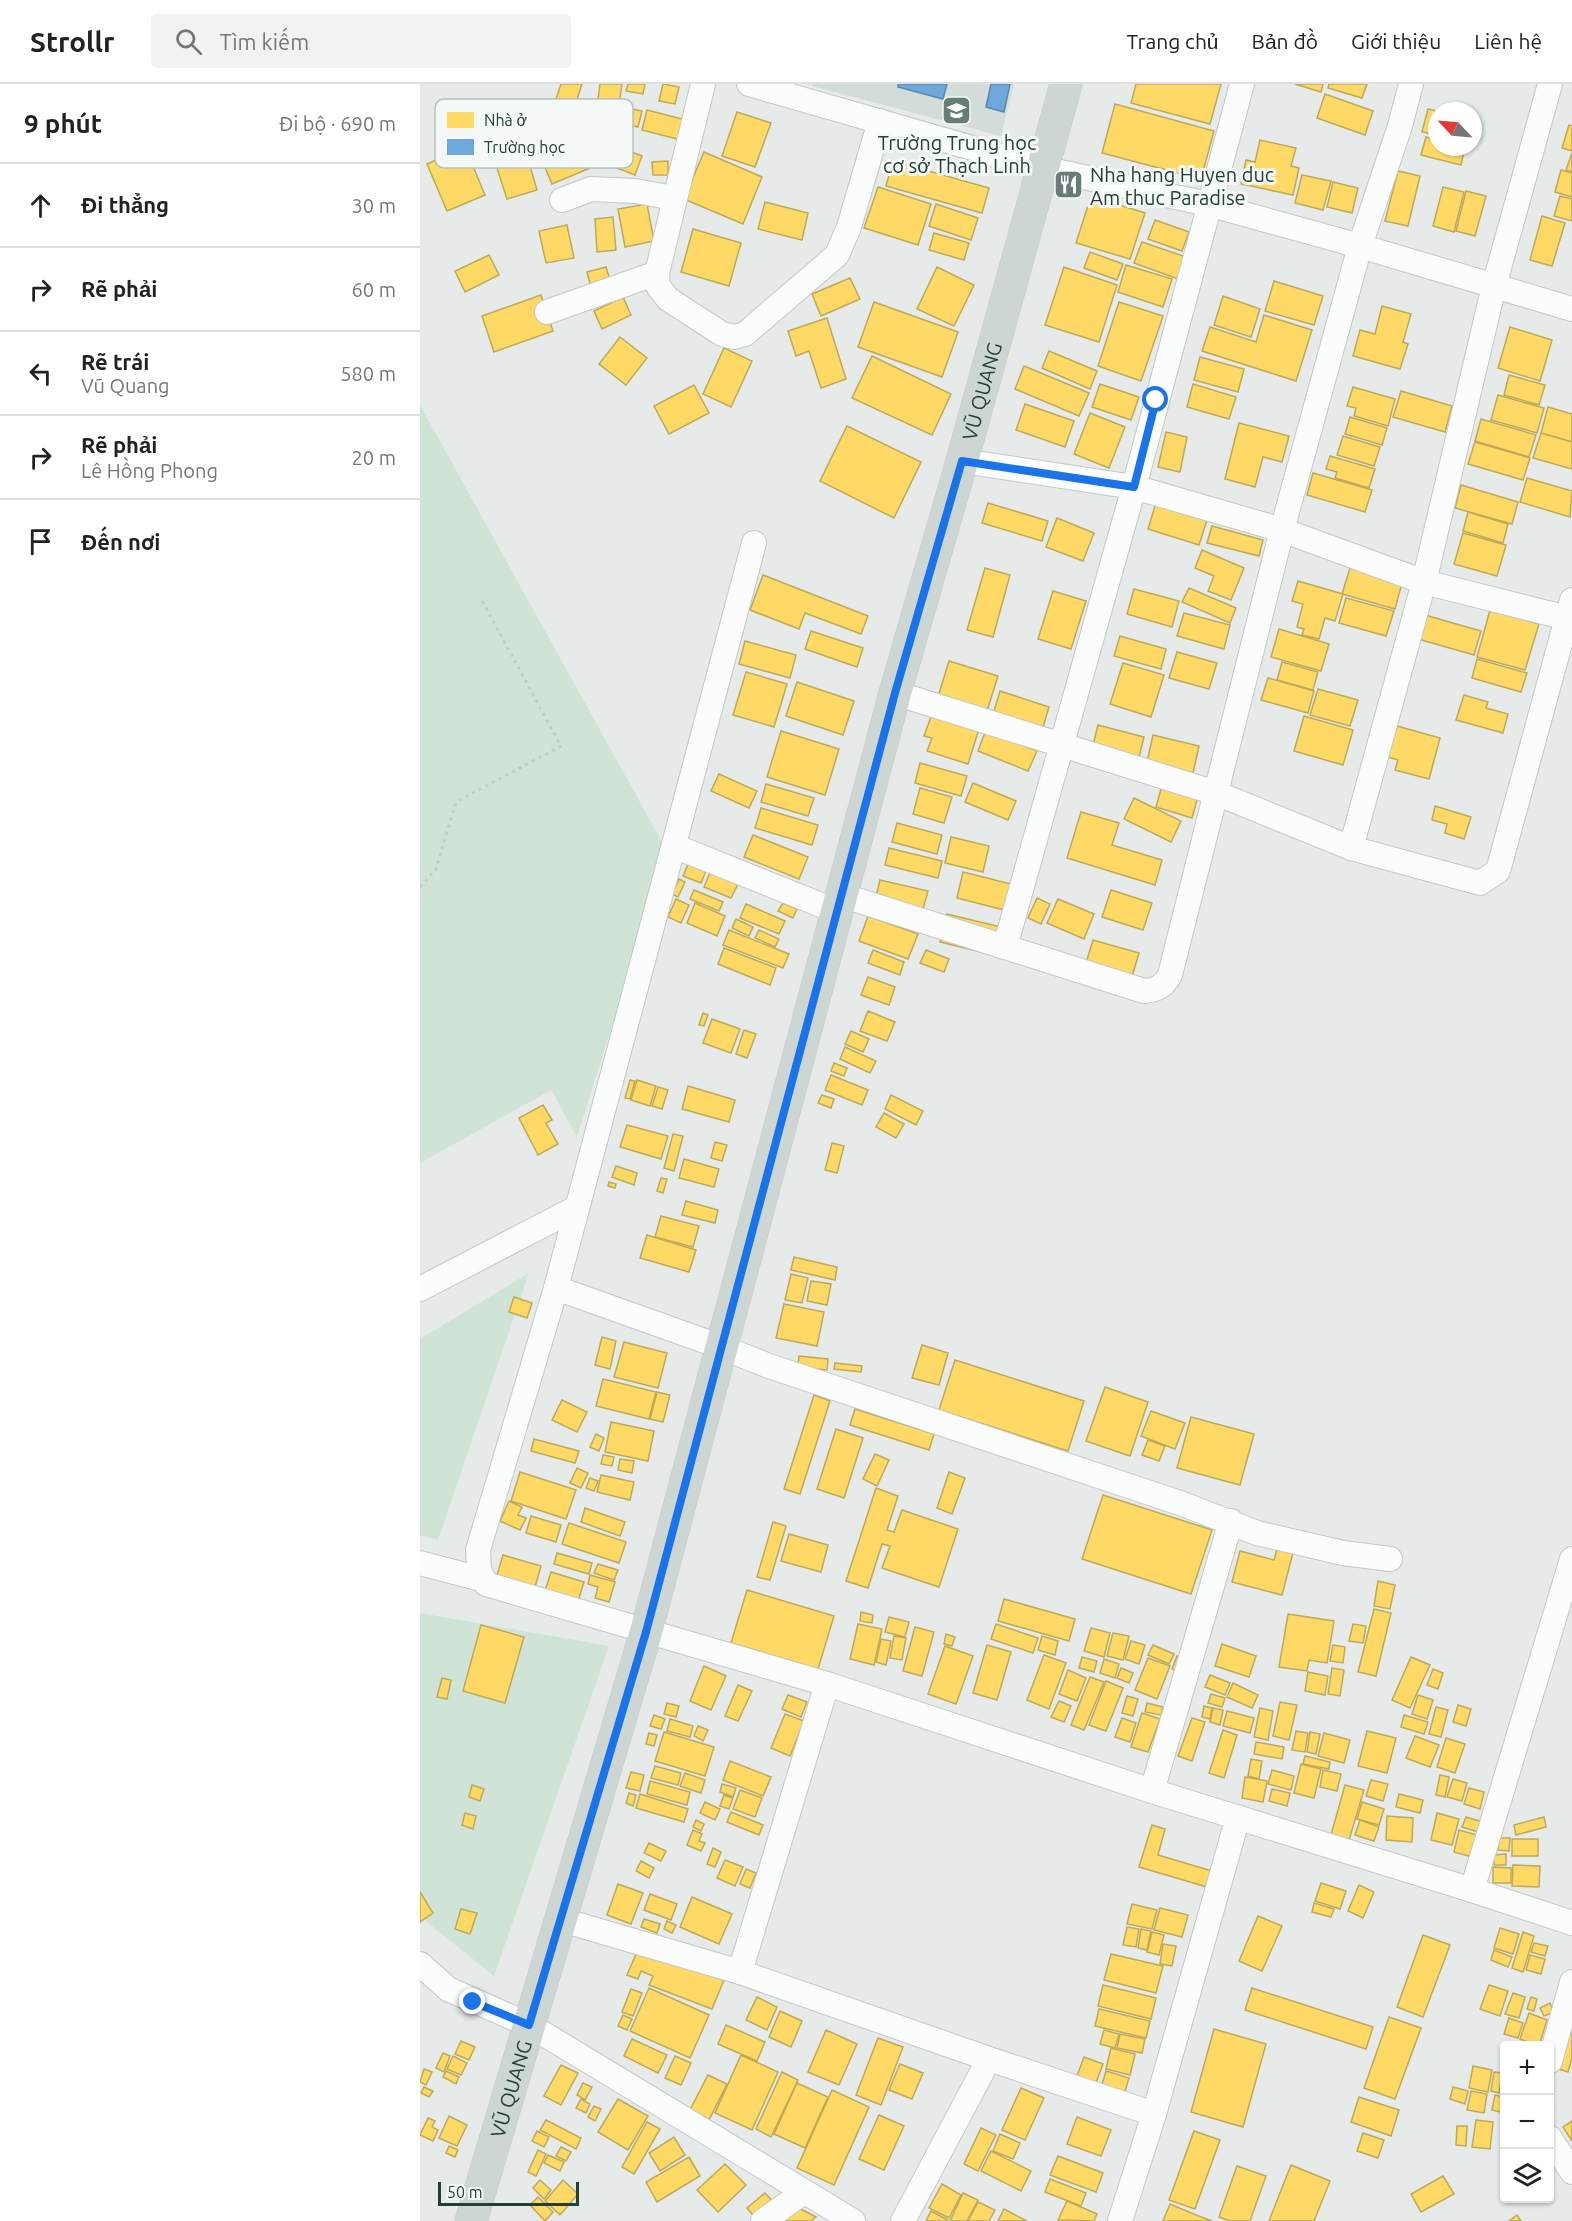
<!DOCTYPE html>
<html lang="vi">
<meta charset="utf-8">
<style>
:root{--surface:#fff;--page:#f2f2f2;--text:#222;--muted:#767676;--line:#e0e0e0}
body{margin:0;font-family:Ubuntu,sans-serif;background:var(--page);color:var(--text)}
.controls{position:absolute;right:18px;bottom:18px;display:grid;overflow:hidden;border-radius:6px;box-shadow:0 2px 4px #0004}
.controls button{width:54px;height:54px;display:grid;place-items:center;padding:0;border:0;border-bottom:2px solid var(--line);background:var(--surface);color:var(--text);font:30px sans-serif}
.compass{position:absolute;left:1008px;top:18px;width:54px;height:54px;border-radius:50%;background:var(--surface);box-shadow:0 2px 4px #0004;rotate:296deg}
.scale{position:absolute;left:18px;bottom:15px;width:141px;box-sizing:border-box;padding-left:6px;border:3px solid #243e38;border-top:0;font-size:16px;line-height:21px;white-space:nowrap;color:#243e38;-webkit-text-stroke:4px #f4f9f7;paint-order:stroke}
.stop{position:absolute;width:18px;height:18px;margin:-14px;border:4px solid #1a73e8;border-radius:50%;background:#fff}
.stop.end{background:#1a73e8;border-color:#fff;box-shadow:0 2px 6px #0008}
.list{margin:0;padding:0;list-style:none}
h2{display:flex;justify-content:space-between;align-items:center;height:78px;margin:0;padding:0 24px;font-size:26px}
h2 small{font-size:20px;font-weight:400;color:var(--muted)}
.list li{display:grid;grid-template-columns:39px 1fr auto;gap:18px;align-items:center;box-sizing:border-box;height:84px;padding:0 24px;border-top:2px solid var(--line)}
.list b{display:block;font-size:22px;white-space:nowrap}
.list p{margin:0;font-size:20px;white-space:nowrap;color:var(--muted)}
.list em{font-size:20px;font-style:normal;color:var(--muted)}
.icon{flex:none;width:33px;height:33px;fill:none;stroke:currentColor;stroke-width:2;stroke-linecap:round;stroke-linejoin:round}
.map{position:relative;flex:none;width:1152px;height:2137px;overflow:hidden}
header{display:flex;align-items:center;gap:36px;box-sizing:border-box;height:84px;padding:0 30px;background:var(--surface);border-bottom:2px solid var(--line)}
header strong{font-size:28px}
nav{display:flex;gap:33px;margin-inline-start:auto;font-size:21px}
.search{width:420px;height:54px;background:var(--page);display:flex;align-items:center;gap:15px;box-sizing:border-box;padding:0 21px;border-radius:6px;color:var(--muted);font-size:22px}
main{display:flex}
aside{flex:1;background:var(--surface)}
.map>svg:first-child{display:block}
.built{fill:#d4dcd9}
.green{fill:#d0e3d7}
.homes{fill:#ffd966;stroke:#bdaa58;stroke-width:1.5}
.schools{fill:#6fa8dc;stroke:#5888ab;stroke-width:1.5}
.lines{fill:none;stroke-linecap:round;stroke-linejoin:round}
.minor-casing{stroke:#c3c8c6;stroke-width:26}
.major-casing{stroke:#c2cac8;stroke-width:33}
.path{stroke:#c2cbc8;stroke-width:3;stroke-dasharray:3 4.5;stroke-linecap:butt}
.minor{stroke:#fbfcfc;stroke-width:24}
.major{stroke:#ced6d4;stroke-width:32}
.route{stroke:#1a73e8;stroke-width:8}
.labels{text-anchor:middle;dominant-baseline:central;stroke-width:6;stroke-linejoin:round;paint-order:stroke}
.poi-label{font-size:20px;fill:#243e38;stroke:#f4f9f7}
.street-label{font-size:20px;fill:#243e38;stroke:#f4f9f7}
.key{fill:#f4f9f7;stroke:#b6c1be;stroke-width:1.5}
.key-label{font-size:16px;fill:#243e38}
</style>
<header>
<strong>Strollr</strong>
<div class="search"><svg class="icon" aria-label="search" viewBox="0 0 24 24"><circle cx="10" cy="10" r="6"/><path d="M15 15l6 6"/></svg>Tìm kiếm</div>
<nav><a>Trang chủ</a><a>Bản đồ</a><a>Giới thiệu</a><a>Liên hệ</a></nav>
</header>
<main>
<aside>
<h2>9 phút<small>Đi bộ · 690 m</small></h2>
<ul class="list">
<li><svg class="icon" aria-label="ahead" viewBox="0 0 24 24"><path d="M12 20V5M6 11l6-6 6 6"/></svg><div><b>Đi thẳng</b></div><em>30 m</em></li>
<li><svg class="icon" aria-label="right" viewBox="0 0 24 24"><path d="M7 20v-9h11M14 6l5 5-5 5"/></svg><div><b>Rẽ phải</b></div><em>60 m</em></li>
<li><svg class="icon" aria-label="left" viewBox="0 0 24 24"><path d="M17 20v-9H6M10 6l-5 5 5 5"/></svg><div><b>Rẽ trái</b><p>Vũ Quang</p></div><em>580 m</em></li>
<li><svg class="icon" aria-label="right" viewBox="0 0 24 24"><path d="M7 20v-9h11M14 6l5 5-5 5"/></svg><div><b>Rẽ phải</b><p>Lê Hồng Phong</p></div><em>20 m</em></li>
<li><svg class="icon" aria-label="arrive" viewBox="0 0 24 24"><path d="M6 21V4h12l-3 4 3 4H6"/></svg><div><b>Đến nơi</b></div></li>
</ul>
</aside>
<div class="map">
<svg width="1152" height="2137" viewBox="0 0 1152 2137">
<rect width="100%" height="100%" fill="#e6ebe9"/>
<polygon class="built" points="392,0 594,0 581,52 392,2"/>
<g class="green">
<polygon points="0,321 247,767 157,1053 131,1006 0,1079"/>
<polygon points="109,1189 18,1456 0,1451 0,1255"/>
<polygon points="0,1529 189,1562 74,1892 8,1839 0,1824"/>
</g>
<g class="homes">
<polygon points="141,0 162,0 151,33 132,27"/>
<polygon points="180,0 202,0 197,34 176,32"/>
<polygon points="208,0 225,0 223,10 206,7"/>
<polygon points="243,0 259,3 255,20 239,17"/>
<polygon points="716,0 801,0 790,40 711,19"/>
<polygon points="875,0 903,0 901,8"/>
<polygon points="909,0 947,0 942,14 908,4"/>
<polygon points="905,10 953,27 945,51 897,34"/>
<polygon points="695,20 794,47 781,95 682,69"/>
<polygon points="208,24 222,27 218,43 204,40"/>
<polygon points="1008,25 1017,27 1017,51 1002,48"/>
<polygon points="227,26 270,37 265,57 222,46"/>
<polygon points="317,28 351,39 335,83 302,72"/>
<polygon points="1149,41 1152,42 1152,67 1142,64"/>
<polygon points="156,50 170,84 132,100 118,67"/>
<polygon points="1006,53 1017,56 1017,63 1045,63 1041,81 1001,71"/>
<polygon points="840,56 876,64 871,82 879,84 873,111 821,100 826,76 835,78"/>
<polygon points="191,60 222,72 215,91 184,79"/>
<polygon points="45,63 65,111 27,127 7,80"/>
<polygon points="284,68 342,93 323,140 264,115"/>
<polygon points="1152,69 1152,88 1146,86"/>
<polygon points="107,72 117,106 87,115 76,81"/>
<polygon points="248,77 248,91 233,91 232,78"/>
<polygon points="473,77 569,104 562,129 466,102"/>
<polygon points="1141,86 1152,89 1152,113 1135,108"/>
<polygon points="978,87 1000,92 988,142 965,137"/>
<polygon points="882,91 911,97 903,126 875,119"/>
<polygon points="913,98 938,104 932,129 907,123"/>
<polygon points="458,103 511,120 498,161 444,144"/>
<polygon points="1023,103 1044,108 1034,148 1013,142"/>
<polygon points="1046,107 1066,112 1055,152 1036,147"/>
<polygon points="671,112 725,129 710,175 656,159"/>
<polygon points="1140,112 1152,115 1152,137 1134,132"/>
<polygon points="345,118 388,129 382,156 338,145"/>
<polygon points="227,120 234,157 205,163 198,125"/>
<polygon points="516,120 558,134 551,156 509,142"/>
<polygon points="1122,132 1145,139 1132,182 1110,176"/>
<polygon points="193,133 196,166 177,168 175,135"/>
<polygon points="735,136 769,148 762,167 728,155"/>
<polygon points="147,141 154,174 126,179 119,147"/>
<polygon points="273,145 321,159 309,202 261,188"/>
<polygon points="514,149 549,159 544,176 509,166"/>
<polygon points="722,158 769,174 761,196 714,179"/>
<polygon points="670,168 703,180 697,196 664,184"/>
<polygon points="69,171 79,191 45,208 35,187"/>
<polygon points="706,181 752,195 743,223 698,208"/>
<polygon points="186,183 191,199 171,204 167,188"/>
<polygon points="517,183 554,201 534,242 497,225"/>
<polygon points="644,183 697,201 679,258 625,241"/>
<polygon points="430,194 440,215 401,232 392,210"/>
<polygon points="854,197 903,212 894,241 845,227"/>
<polygon points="121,211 133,247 74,268 62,232"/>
<polygon points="803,212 840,225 831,253 794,241"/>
<polygon points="203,213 211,231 182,245 174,227"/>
<polygon points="454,218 538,248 522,293 438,263"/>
<polygon points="699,218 743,232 721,297 678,282"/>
<polygon points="962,222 991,230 983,258 988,260 980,285 933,272 940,246 955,250"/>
<polygon points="844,231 892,246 876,297 782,267 790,243 836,258"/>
<polygon points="407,234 426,295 401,304 389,267 376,272 368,247"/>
<polygon points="1090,243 1132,256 1120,297 1078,284"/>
<polygon points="200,253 227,274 206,301 179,280"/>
<polygon points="304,264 332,277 311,323 283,310"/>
<polygon points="629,267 677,287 670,305 622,284"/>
<polygon points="452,272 531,310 512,351 432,314"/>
<polygon points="780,273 824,285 818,308 774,296"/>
<polygon points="604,282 669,309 659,332 595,305"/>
<polygon points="1089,291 1125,301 1119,321 1084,311"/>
<polygon points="680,300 719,313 711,336 672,323"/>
<polygon points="773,300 816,313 809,335 767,323"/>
<polygon points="274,301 289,329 249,350 234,322"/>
<polygon points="933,303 975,315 968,342 934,332 936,324 927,322"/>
<polygon points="981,307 1032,322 1025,348 973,333"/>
<polygon points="1078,311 1124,324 1117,349 1071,336"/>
<polygon points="605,320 654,337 645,363 596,346"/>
<polygon points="1128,323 1152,330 1152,358 1121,349"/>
<polygon points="670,329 705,343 689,384 654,370"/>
<polygon points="930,333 967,344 962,361 925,350"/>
<polygon points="1061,335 1116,351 1109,373 1055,357"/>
<polygon points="819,339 869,352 862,378 843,373 835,403 805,395"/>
<polygon points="427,342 501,378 474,434 400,397"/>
<polygon points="746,348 767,353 760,388 738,383"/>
<polygon points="1121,349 1152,358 1152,385 1113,374"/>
<polygon points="923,352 960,363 954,382 917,371"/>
<polygon points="1055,358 1110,374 1103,396 1048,380"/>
<polygon points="910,372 955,385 949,404 915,394 917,388 906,385"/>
<polygon points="893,389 952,406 945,428 887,411"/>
<polygon points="1107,394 1152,407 1150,433 1100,418"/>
<polygon points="1041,401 1098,418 1092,440 1035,424"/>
<polygon points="568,419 628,437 622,457 562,439"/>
<polygon points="736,419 787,436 779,461 728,445"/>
<polygon points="1048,428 1088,440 1083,459 1043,447"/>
<polygon points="637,434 674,449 663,477 626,463"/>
<polygon points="792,442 843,456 839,472 787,459"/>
<polygon points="1043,449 1086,461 1077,492 1034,480"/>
<polygon points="782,466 824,484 811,516 788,507 794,492 775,484"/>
<polygon points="565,484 590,491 573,553 547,546"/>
<polygon points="930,484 982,499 975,525 922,510"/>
<polygon points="343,491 448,532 441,550 385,529 379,545 330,526"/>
<polygon points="878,497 923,510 915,537 905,534 899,555 882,551 884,545 877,543 883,520 872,517"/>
<polygon points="769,504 816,524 810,539 762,518"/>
<polygon points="714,505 759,517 752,543 707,530"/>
<polygon points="633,507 666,517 651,565 618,555"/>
<polygon points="926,514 974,527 966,552 919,539"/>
<polygon points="1070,526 1119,540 1105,586 1057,573"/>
<polygon points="764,529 810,541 804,565 757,552"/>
<polygon points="1005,531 1061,547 1054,571 998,555"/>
<polygon points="859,545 909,560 901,587 851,573"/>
<polygon points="391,547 443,564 437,583 385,565"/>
<polygon points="700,552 746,565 741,585 694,572"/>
<polygon points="325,557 376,571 370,594 319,580"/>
<polygon points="757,568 797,579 789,605 749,594"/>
<polygon points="1057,575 1107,589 1101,608 1052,594"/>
<polygon points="529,577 578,592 566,630 517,616"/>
<polygon points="862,578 898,588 893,606 857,596"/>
<polygon points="703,579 744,591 731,633 690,620"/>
<polygon points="326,588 367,600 354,643 313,631"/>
<polygon points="848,594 894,607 888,629 841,616"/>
<polygon points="377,598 434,617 423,651 366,632"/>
<polygon points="898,605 938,616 930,642 890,631"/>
<polygon points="580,607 629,623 621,650 572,634"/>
<polygon points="1044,611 1068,618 1066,624 1088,630 1083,649 1036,636"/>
<polygon points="512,630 559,645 548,680 507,667 512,654 504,652"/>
<polygon points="884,632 933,646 923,681 874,667"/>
<polygon points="678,641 724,653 718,677 672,665"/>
<polygon points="977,642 1020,654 1009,695 975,686 978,676 968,673"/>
<polygon points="566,646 617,667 608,687 558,667"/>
<polygon points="361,647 419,665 405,711 347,693"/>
<polygon points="733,651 779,662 773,689 727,678"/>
<polygon points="500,679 547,692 541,712 495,699"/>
<polygon points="299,690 337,707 329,724 291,707"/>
<polygon points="743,698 779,709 772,734 736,723"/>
<polygon points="553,699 596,717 588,736 545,718"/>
<polygon points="346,700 394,714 388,732 341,718"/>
<polygon points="500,704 532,713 524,739 493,730"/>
<polygon points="714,714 761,737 751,758 704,735"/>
<polygon points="1015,722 1051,733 1044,755 1025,749 1027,740 1012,736"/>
<polygon points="341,724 398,741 392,761 335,744"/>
<polygon points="661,728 699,739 692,761 742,776 735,801 647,774"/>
<polygon points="477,739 522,751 517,770 472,758"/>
<polygon points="333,751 388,773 379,795 324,773"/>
<polygon points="531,753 569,762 563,788 525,779"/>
<polygon points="469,764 522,777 518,794 465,781"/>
<polygon points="268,780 286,787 281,799 263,792"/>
<polygon points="291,786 319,798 311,814 284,803"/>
<polygon points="543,788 595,801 588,827 537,814"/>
<polygon points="259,795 265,798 258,813 252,810"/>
<polygon points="460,796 508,807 503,825 456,813"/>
<polygon points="274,806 303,818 299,827 270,815"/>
<polygon points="691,806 732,819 723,846 682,833"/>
<polygon points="617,814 630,820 621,840 608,834"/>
<polygon points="256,815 269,821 261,839 248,833"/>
<polygon points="638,815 674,830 664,855 627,839"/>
<polygon points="275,819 305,832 297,852 267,839"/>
<polygon points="363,819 377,825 373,834 358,827"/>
<polygon points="326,820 365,837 359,850 320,834"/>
<polygon points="527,830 581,843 574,871 520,858"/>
<polygon points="448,832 498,850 488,875 439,857"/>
<polygon points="316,835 333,843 329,852 312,844"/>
<polygon points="309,846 369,870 363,884 303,861"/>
<polygon points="339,846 359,855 355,863 335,854"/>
<polygon points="673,856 719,869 711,896 665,882"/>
<polygon points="304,864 356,884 350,901 298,880"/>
<polygon points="453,866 484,878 480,891 448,879"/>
<polygon points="506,866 529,875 524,888 500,879"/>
<polygon points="448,893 475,903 469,921 441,911"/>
<polygon points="448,927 475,938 467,957 440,947"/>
<polygon points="283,929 288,931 284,942 279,941"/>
<polygon points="292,935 320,945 311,969 283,959"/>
<polygon points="324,946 336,950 327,974 316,970"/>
<polygon points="431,947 449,955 443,968 425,960"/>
<polygon points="425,963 456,977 450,989 420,975"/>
<polygon points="414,979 427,984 424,992 411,987"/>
<polygon points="411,991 448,1006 442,1021 405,1006"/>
<polygon points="210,996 215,997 210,1015 205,1014"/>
<polygon points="217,996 236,1002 230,1022 211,1016"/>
<polygon points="268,1002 315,1016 309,1038 262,1025"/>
<polygon points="238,1003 248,1006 242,1025 232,1022"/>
<polygon points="402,1011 414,1015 411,1024 398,1019"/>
<polygon points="471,1011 503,1027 496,1041 465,1025"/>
<polygon points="123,1021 132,1036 126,1039 138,1060 118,1071 99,1034"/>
<polygon points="464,1029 484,1040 476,1054 456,1043"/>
<polygon points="207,1041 248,1052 241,1075 200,1063"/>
<polygon points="253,1050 263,1052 254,1087 244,1084"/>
<polygon points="295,1058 307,1061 302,1077 291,1074"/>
<polygon points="412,1059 424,1062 417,1089 405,1086"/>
<polygon points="264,1075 299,1085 294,1103 259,1094"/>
<polygon points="196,1082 217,1089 214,1101 192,1093"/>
<polygon points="241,1094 247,1095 243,1109 237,1107"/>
<polygon points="189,1098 196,1100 195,1104 188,1102"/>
<polygon points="266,1117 298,1126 295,1139 262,1131"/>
<polygon points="241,1132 279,1142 273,1163 235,1153"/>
<polygon points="227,1151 276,1166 269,1188 220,1174"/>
<polygon points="374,1173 417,1183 415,1196 371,1186"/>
<polygon points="371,1190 388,1194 382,1219 365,1216"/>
<polygon points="391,1197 411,1200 407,1221 387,1217"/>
<polygon points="94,1213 112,1219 107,1234 89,1228"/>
<polygon points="364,1220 404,1228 397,1262 356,1254"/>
<polygon points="182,1253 196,1257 190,1285 175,1281"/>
<polygon points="204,1258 247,1269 238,1304 194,1293"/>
<polygon points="502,1261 528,1269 519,1301 492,1294"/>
<polygon points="379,1272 408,1275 407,1286 378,1283"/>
<polygon points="535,1276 664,1317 648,1367 519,1326"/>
<polygon points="415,1279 442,1282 441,1288 414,1285"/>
<polygon points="183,1295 236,1308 229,1335 176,1322"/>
<polygon points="685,1303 728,1318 710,1372 666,1357"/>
<polygon points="237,1308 250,1311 243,1338 230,1335"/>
<polygon points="394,1311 410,1317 380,1410 364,1405"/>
<polygon points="142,1316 167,1328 157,1348 132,1336"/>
<polygon points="435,1325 514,1350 509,1366 430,1341"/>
<polygon points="731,1327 765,1339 755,1365 721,1352"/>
<polygon points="771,1333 834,1350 820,1401 757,1384"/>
<polygon points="191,1338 234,1347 228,1377 185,1368"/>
<polygon points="416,1345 443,1354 424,1414 397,1405"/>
<polygon points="176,1350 184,1354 179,1367 170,1363"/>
<polygon points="114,1355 159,1367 155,1379 111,1367"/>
<polygon points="728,1356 745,1362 739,1377 722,1371"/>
<polygon points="455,1370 469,1376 457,1402 443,1395"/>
<polygon points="183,1371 194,1373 192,1382 181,1380"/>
<polygon points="200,1375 214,1377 212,1389 198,1386"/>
<polygon points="157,1384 168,1389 161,1404 150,1399"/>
<polygon points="100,1388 156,1406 146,1435 91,1417"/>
<polygon points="529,1388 545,1394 532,1430 517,1424"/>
<polygon points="181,1391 214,1398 210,1416 177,1408"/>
<polygon points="170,1394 178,1397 174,1407 166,1404"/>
<polygon points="456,1404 478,1412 467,1446 474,1448 482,1426 538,1445 519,1503 462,1484 470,1462 462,1460 448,1504 426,1497"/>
<polygon points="683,1411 792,1446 771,1510 662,1475"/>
<polygon points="89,1417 102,1423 98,1431 106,1434 100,1446 80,1437"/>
<polygon points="165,1424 205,1438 200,1452 161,1438"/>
<polygon points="111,1432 141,1441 136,1458 106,1449"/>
<polygon points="353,1438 366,1442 350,1496 337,1493"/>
<polygon points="149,1439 206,1458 199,1479 142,1460"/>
<polygon points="369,1450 408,1461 401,1488 361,1477"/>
<polygon points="859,1457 875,1461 862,1511 812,1498 820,1467 854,1476"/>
<polygon points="137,1469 172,1479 169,1490 134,1480"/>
<polygon points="83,1471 121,1482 115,1503 77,1491"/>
<polygon points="178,1480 198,1486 194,1496 174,1489"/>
<polygon points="131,1488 164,1498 158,1517 125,1507"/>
<polygon points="170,1491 195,1498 189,1518 175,1514 178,1503 168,1500"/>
<polygon points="958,1497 975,1501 970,1525 954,1522"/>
<polygon points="327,1506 414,1532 398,1585 311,1559"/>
<polygon points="584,1515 655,1535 649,1557 578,1537"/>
<polygon points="954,1525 971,1529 956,1592 938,1588"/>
<polygon points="441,1528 453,1531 452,1539 440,1537"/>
<polygon points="868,1530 914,1537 907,1579 889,1576 887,1587 859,1583"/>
<polygon points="469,1533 489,1538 485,1553 465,1548"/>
<polygon points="438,1540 462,1545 454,1581 430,1575"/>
<polygon points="576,1540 618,1554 613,1569 571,1555"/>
<polygon points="933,1540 946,1542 943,1559 929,1557"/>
<polygon points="61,1541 104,1553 85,1619 43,1607"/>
<polygon points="495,1543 514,1548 502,1592 483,1587"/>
<polygon points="671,1544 690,1549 684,1573 664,1567"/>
<polygon points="693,1549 709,1552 703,1576 687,1572"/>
<polygon points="526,1550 535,1553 532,1562 524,1560"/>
<polygon points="474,1552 486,1554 482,1576 470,1574"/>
<polygon points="622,1552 638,1557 635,1571 618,1566"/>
<polygon points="461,1555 471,1557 466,1581 456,1578"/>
<polygon points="711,1557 725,1561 719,1580 705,1575"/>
<polygon points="802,1560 836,1572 829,1593 795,1582"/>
<polygon points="567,1561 591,1568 577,1616 553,1609"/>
<polygon points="733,1561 754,1570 749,1580 728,1571"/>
<polygon points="913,1561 925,1563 923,1579 910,1577"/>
<polygon points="525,1562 553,1572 536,1620 508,1610"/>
<polygon points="624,1571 646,1579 629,1625 607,1616"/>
<polygon points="757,1572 765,1575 760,1589 752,1585"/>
<polygon points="662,1573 677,1577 674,1588 659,1584"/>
<polygon points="991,1573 1010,1581 990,1624 972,1616"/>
<polygon points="728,1574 750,1582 737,1615 715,1606"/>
<polygon points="684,1575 699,1580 695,1594 680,1589"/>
<polygon points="284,1582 306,1592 291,1626 270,1617"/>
<polygon points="701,1584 713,1589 709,1599 697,1594"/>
<polygon points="912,1584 924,1586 920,1612 908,1610"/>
<polygon points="1013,1585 1023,1589 1018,1605 1007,1601"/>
<polygon points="648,1586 666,1594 657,1617 639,1610"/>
<polygon points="888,1588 908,1592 905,1611 885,1607"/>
<polygon points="790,1591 810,1599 805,1611 785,1603"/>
<polygon points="670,1593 684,1598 664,1646 651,1641"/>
<polygon points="22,1594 31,1596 27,1615 17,1613"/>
<polygon points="686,1597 703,1604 686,1647 669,1641"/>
<polygon points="813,1599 838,1611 832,1624 807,1613"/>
<polygon points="318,1601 332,1607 318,1637 305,1632"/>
<polygon points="791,1610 805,1614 802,1623 788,1619"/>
<polygon points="368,1611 387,1618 381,1633 362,1625"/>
<polygon points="998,1611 1013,1616 1007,1635 992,1630"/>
<polygon points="707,1612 718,1615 713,1632 702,1629"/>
<polygon points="639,1617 651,1622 644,1638 631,1633"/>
<polygon points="860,1618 877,1621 869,1656 853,1652"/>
<polygon points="247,1619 259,1622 256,1633 244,1630"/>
<polygon points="727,1619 743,1623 741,1631 725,1628"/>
<polygon points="1038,1621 1051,1625 1046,1642 1033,1638"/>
<polygon points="784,1622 792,1624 790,1635 782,1633"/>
<polygon points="1016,1623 1028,1626 1021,1653 1009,1650"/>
<polygon points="793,1624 803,1626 800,1641 790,1638"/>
<polygon points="840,1624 853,1627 848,1656 834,1653"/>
<polygon points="807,1627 834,1634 830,1649 803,1642"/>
<polygon points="722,1629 740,1635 728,1668 711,1663"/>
<polygon points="365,1630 384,1637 370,1672 351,1664"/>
<polygon points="234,1631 245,1635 241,1645 230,1642"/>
<polygon points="984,1631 1008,1638 1004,1650 981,1643"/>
<polygon points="702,1634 716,1639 710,1658 695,1653"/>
<polygon points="772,1634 785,1638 772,1677 758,1672"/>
<polygon points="250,1635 273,1642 270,1653 247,1647"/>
<polygon points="278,1642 288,1646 283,1657 274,1652"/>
<polygon points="803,1646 817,1651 804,1694 789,1689"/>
<polygon points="876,1647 888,1649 885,1668 872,1666"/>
<polygon points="947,1647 976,1654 967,1689 938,1682"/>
<polygon points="244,1648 294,1663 285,1692 235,1677"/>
<polygon points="890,1648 900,1650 896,1670 887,1668"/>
<polygon points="229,1649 237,1651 234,1662 226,1660"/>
<polygon points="904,1649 930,1656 924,1679 898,1672"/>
<polygon points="995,1652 1019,1661 1010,1683 986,1674"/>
<polygon points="1026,1654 1045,1660 1035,1689 1017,1683"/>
<polygon points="836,1658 864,1663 862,1675 834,1670"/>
<polygon points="885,1672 910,1678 909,1685 883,1680"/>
<polygon points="831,1675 842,1677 839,1695 828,1692"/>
<polygon points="310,1677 351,1693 343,1712 303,1696"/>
<polygon points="881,1680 901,1685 894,1714 874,1709"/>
<polygon points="235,1682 261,1689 258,1701 231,1694"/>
<polygon points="852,1686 874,1692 871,1706 848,1700"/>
<polygon points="903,1686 921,1690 917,1707 900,1703"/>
<polygon points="211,1688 224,1691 220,1707 206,1704"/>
<polygon points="265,1689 285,1696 281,1709 260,1702"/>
<polygon points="1020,1691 1029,1693 1025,1713 1016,1711"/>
<polygon points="825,1693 847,1697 843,1718 822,1714"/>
<polygon points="1033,1695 1047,1699 1042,1717 1027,1713"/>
<polygon points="951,1696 968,1700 963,1717 946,1712"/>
<polygon points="230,1697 270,1708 267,1721 227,1710"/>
<polygon points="302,1700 316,1704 313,1713 300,1708"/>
<polygon points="52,1701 64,1705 60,1717 49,1713"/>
<polygon points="925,1701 944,1706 929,1756 911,1751"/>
<polygon points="1049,1704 1064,1708 1060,1725 1044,1720"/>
<polygon points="852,1705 870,1709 867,1722 849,1717"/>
<polygon points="320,1706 342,1714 335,1733 313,1725"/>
<polygon points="209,1709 216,1711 213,1722 206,1719"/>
<polygon points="220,1710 268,1725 264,1738 216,1724"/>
<polygon points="979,1710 1003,1716 1000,1729 976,1723"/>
<polygon points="304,1711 313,1714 309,1725 300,1722"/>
<polygon points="285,1718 300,1725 295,1736 280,1729"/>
<polygon points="942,1718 964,1725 959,1741 937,1735"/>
<polygon points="311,1728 343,1741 339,1751 307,1738"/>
<polygon points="45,1729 56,1732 53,1745 42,1741"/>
<polygon points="1017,1729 1039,1735 1032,1761 1011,1756"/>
<polygon points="967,1732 993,1734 992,1758 966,1756"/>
<polygon points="1046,1733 1066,1739 1062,1749 1042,1743"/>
<polygon points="1124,1733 1126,1743 1096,1751 1094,1741"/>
<polygon points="276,1736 284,1740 281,1747 273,1743"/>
<polygon points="940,1736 959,1743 954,1757 935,1751"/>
<polygon points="732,1741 745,1745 738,1771 792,1787 787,1803 719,1783"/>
<polygon points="273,1746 282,1750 279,1757 285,1759 281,1767 267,1761"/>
<polygon points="1039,1746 1057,1751 1052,1773 1034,1768"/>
<polygon points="1078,1754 1090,1754 1089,1767 1078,1766"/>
<rect x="1092" y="1755" width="26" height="17"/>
<polygon points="229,1759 246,1767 241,1777 224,1769"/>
<polygon points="293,1764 301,1768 295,1783 287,1780"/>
<polygon points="1086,1770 1086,1781 1074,1781 1073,1771"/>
<polygon points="305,1776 323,1783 315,1802 297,1794"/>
<polygon points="221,1777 234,1784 229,1794 216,1787"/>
<polygon points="1093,1781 1120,1782 1119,1803 1092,1802"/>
<polygon points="1073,1783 1091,1784 1091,1799 1073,1799"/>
<polygon points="326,1785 336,1789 330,1804 320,1800"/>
<polygon points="901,1799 926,1807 920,1825 895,1817"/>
<polygon points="198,1800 223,1809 211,1840 187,1831"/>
<polygon points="939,1801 954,1808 943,1834 928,1827"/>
<polygon points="0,1808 13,1829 0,1838"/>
<polygon points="230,1810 257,1820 251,1836 224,1826"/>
<polygon points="272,1813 312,1830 299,1860 260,1843"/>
<polygon points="894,1819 914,1825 911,1833 892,1828"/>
<polygon points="712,1820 737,1826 732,1845 707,1840"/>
<polygon points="740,1824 768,1831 762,1853 734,1846"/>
<polygon points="41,1825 57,1829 50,1850 35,1845"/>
<polygon points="838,1832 862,1842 842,1887 819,1877"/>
<polygon points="224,1835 240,1840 237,1849 221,1843"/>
<polygon points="247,1837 256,1841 252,1849 244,1845"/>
<polygon points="707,1843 719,1845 716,1863 703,1861"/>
<polygon points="1080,1844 1099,1850 1093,1870 1074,1864"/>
<polygon points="721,1845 731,1847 727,1866 718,1864"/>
<polygon points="732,1848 744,1851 739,1871 727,1868"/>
<polygon points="1103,1848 1114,1852 1103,1888 1092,1884"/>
<polygon points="1003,1851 1030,1861 1003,1933 977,1923"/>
<polygon points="1114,1859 1128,1862 1125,1872 1111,1868"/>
<polygon points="743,1860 756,1862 752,1882 740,1880"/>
<polygon points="219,1863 304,1896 292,1925 229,1901 233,1892 221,1887 218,1895 207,1891"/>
<polygon points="1074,1866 1092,1873 1088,1883 1071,1876"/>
<polygon points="691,1870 743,1882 736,1909 684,1896"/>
<polygon points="1110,1871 1125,1875 1121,1890 1106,1886"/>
<polygon points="683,1901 736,1914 731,1935 678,1922"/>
<polygon points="1069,1901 1088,1907 1080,1932 1060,1925"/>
<polygon points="229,1904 289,1931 270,1974 210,1947"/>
<polygon points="832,1904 953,1943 946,1965 825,1926"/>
<polygon points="211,1905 222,1909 213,1932 202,1928"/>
<polygon points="1093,1909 1105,1913 1099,1934 1085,1930"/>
<polygon points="337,1913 357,1923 347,1946 326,1936"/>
<polygon points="1111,1913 1117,1915 1114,1927 1107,1925"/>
<polygon points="1130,1919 1134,1928 1124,1932 1120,1924"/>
<polygon points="679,1925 730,1937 726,1954 675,1942"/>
<polygon points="360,1927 382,1937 371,1963 349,1953"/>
<polygon points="1109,1929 1127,1936 1119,1962 1100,1955"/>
<polygon points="203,1931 212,1935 207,1946 198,1942"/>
<polygon points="969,1933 1001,1944 975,2015 944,2004"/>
<polygon points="1089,1934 1103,1939 1098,1954 1084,1950"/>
<polygon points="306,1941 345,1958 337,1977 298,1960"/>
<polygon points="1152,1942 1152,1974 1148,1988 1133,1983"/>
<polygon points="794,1945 846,1960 823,2043 771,2028"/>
<polygon points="406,1946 437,1960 419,2001 388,1988"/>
<polygon points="684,1946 699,1950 695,1964 680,1960"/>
<polygon points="700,1950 725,1955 722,1969 697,1964"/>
<polygon points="458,1954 483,1963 461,2021 436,2011"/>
<polygon points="212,1955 247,1971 238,1989 204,1972"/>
<polygon points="41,1957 55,1963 49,1976 35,1970"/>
<polygon points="691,1964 715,1970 710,1991 686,1985"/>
<polygon points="23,1969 30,1972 24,1988 16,1984"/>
<polygon points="321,1971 358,1988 332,2046 295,2029"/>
<polygon points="33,1972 47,1979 41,1991 27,1985"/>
<polygon points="255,1972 271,1979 261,2001 245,1994"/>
<polygon points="664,1973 683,1980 674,2004 655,1997"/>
<polygon points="480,1980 503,1989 492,2015 469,2006"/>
<polygon points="141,1981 158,1989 141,2021 124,2012"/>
<polygon points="1053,1982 1072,1986 1068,2008 1049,2004"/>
<polygon points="4,1985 12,1988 6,2001 0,1998"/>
<polygon points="26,1987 39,1993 36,2000 23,1993"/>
<polygon points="686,1987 709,1994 703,2014 680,2007"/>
<polygon points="362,1988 378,1996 351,2053 336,2045"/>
<polygon points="1074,1988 1082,1989 1079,2009 1071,2007"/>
<polygon points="288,1991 307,2000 289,2036 270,2026"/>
<polygon points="163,1999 172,2003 165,2016 157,2011"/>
<polygon points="377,1999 408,2013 385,2064 354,2050"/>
<polygon points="4,2003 13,2007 9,2013 1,2009"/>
<polygon points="1033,2003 1048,2007 1045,2020 1030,2015"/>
<polygon points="601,2004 624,2014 605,2056 582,2046"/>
<polygon points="412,2006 449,2023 414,2101 377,2084"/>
<polygon points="1051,2007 1067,2010 1064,2029 1047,2026"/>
<polygon points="1075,2011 1084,2013 1084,2029 1072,2026"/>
<polygon points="939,2013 979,2026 971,2052 931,2038"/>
<polygon points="161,2015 170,2020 166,2029 156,2024"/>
<polygon points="198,2015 228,2032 208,2066 178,2048"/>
<polygon points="174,2022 181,2025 175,2037 168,2033"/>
<polygon points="459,2031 484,2042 464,2086 439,2075"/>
<polygon points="1084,2031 1084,2059 1082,2059"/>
<polygon points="29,2032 47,2041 37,2062 19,2054"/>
<polygon points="657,2033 691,2046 681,2072 647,2060"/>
<polygon points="8,2034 15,2037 12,2043 18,2046 13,2057 0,2051"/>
<polygon points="126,2036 161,2054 156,2065 120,2046"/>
<polygon points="1056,2036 1073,2038 1070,2065 1052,2063"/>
<polygon points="1152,2037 1152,2057 1143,2043"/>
<polygon points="227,2038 240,2045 214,2090 202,2083"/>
<polygon points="1037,2042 1047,2042 1046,2062 1036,2061"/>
<polygon points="561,2044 576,2051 558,2087 544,2080"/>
<polygon points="117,2047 129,2053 124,2063 112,2057"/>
<polygon points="774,2047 800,2056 775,2125 749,2116"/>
<polygon points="943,2049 964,2056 958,2074 937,2067"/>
<polygon points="580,2050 600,2059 593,2075 573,2067"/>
<polygon points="254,2053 265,2071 240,2087 229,2069"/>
<polygon points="29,2062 38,2066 35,2073 26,2069"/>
<polygon points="141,2063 151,2068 146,2077 136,2072"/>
<polygon points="118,2066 126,2070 116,2092 108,2088"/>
<polygon points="571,2067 611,2087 601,2107 561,2087"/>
<polygon points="128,2071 144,2078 140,2087 124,2079"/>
<polygon points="638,2072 683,2089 676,2108 630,2091"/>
<polygon points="269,2073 280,2092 237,2118 226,2098"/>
<polygon points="305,2080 326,2101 298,2128 277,2106"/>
<polygon points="871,2081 910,2097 894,2137 849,2137"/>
<polygon points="817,2082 846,2092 830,2137 810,2137 799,2133"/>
<polygon points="1023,2092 1034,2110 1001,2128 991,2110"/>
<polygon points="630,2095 666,2109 661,2122 625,2108"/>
<polygon points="120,2096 131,2106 124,2115 113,2104"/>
<polygon points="143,2096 158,2110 140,2131 125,2117"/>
<polygon points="522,2100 541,2111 529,2134 509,2124"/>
<polygon points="345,2109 355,2120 337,2136 327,2124"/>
<polygon points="543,2109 558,2116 547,2137 530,2137"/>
<polygon points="118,2113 133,2128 125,2137 110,2121"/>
<polygon points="647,2117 677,2130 674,2137 638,2136"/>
<polygon points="558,2118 575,2126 569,2137 548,2137"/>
<polygon points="750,2120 776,2131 792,2137 743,2137"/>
<polygon points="375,2122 396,2133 391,2137 356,2137"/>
<polygon points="584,2125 607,2137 578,2137"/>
<polygon points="511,2127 528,2136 527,2137 506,2137"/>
<polygon points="1097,2131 1101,2137 1089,2137"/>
</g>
<g class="schools">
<polygon points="478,0 527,0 523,15 478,3"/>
<polygon points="571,0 590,0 584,28 566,23"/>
</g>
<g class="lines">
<defs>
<g id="minor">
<polyline points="283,0 237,189 238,202 248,215 302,250 314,253 325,250 417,171 429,143 460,37"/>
<polyline points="329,0 622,84 788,120 940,162 1152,225"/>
<polyline points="142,116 171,105 215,107 254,114"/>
<polyline points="127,228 237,189"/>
<polyline points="542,377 714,403 862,446 1004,498 1147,534"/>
<polyline points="334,459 136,1204 58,1466 59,1486 66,1500 407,1600 732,1707 1052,1806 1152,1839"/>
<polyline points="475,609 796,709 931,764 1060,799 1078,787 1152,516"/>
<polyline points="254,762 416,827"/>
<polyline points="931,764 1004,498 1074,202 1130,0"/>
<path d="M421 811 724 907C737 906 744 902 750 891L862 446 940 162 980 42 991 0"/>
<polyline points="585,863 714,403 822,0"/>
<polyline points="136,1204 296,1261 349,1282 760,1419 837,1449 923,1469 970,1475"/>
<polyline points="0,1205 156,1124"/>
<polyline points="0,1479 57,1494 59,1486"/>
<polyline points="732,1707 811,1437"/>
<polyline points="1052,1806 1152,1475"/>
<polyline points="142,1836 320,1888 569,1975 734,2030"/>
<polyline points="0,1880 28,1905 109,1941 433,2137"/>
<polyline points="320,1888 407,1600"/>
<polyline points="1130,1977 1152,1898"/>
<polyline points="1130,2054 1152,2088"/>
<polyline points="343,2137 384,2108"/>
<polyline points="483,2137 569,1975"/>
<polyline points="700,2137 734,2030 818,1733"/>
</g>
<g id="major">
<path id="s1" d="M51 2137 226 1548 475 609 542 377 646 0"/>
</g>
</defs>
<use href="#minor" class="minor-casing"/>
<use href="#major" class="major-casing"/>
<polyline class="path" points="0,803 16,785 36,718 141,662 60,513"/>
<use href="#minor" class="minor"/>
<use href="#major" class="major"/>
</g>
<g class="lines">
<polyline class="route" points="53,1918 109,1941 226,1548 475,609 542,377 714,403 736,316"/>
</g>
<defs>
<symbol id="school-square" viewBox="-11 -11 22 22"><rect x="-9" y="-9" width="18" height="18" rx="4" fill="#687b76" stroke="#f4f9f7"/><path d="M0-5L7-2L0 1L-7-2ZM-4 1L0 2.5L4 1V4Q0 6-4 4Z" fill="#fff"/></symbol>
<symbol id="restaurant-square" viewBox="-11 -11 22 22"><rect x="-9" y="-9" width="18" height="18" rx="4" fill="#687b76" stroke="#f4f9f7"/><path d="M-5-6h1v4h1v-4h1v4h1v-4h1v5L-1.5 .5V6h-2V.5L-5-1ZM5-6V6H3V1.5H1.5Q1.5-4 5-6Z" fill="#fff"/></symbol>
</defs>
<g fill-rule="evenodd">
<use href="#school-square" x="520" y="10" width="33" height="33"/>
<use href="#restaurant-square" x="632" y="84" width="33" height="33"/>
</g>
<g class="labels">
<g class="poi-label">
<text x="537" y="58">Trường Trung học<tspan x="537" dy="23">cơ sở Thạch Linh</tspan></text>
<text x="670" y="90" text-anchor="start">Nha hang Huyen duc<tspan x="670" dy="23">Am thuc Paradise</tspan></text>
</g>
<g class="street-label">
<text stroke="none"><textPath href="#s1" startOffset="1900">VŨ QUANG</textPath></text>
<text stroke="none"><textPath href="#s1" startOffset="138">VŨ QUANG</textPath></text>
</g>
</g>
<rect x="15" y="15" width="198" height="69" rx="9" class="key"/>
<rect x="27" y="28" width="27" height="16" fill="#ffd966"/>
<rect x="27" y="55" width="27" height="16" fill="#6fa8dc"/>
<g class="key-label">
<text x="64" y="42">Nhà ở</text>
<text x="64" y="69">Trường học</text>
</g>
</svg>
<div class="controls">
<button>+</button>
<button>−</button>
<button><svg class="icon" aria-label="layers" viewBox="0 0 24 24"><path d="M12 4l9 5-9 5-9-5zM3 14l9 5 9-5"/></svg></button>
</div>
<svg class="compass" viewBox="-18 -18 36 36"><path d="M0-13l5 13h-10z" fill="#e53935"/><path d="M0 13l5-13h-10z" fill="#767676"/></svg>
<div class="scale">50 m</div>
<div class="stop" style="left:736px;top:316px"></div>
<div class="stop end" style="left:53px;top:1918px"></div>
</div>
</main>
